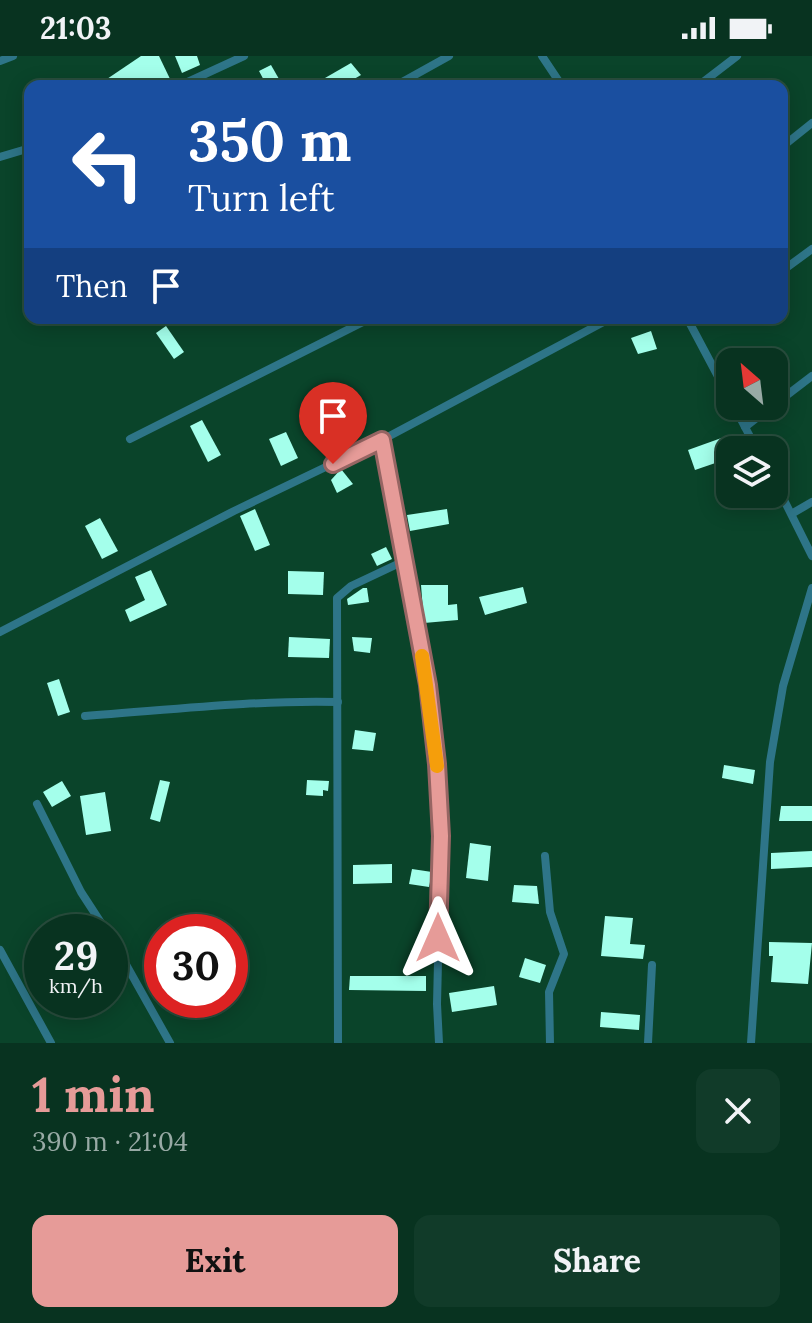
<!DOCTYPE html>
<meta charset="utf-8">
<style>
:root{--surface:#083320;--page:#113b29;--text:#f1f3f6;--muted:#98aaa5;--line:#294e3e;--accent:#e69b98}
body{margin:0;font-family:Lora,serif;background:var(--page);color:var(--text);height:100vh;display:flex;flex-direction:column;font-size:30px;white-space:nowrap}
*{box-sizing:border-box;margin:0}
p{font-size:26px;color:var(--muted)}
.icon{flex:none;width:44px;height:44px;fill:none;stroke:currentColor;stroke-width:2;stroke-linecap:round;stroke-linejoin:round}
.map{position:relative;height:987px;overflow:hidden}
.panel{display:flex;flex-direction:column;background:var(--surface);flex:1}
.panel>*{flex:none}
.hud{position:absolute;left:24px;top:24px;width:764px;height:244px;border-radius:16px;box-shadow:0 4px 20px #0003,0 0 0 2px var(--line);background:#1a4fa0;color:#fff;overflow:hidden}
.needle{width:52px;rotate:332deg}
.tools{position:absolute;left:716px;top:292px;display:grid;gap:16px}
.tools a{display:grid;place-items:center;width:72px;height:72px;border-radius:16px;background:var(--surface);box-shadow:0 4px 20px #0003,0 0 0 2px var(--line);font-size:40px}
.speed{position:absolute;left:24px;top:858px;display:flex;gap:16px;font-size:40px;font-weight:700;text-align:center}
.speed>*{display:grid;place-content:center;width:104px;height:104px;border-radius:50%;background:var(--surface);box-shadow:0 4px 20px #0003,0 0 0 2px var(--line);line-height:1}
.speed small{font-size:20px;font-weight:400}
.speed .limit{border:12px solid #d22;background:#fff;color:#111}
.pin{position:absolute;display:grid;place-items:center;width:68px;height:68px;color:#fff;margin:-82px -34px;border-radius:50% 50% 50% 0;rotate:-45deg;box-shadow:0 0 8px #0007}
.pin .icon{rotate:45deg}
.me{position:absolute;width:88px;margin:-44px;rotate:0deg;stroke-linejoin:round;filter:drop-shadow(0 0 6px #0008)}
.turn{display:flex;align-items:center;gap:28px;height:168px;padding:0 32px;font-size:36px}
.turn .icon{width:104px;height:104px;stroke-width:2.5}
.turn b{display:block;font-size:56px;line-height:68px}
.then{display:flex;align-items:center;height:76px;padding:0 32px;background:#0003;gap:16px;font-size:30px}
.round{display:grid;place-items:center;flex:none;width:84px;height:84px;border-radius:16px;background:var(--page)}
.head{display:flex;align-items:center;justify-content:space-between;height:136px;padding:0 32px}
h1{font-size:48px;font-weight:700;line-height:60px;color:var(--accent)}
.button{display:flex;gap:16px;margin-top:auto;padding:16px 32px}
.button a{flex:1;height:92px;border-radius:16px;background:var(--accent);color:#111;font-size:32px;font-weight:700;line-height:92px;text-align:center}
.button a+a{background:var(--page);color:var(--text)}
.status{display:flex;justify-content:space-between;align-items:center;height:56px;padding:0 40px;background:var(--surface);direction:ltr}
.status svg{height:22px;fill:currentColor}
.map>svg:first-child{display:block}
</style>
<div class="status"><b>21:03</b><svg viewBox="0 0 49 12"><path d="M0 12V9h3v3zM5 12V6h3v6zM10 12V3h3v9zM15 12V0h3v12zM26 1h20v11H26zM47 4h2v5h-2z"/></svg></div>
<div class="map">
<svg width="812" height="987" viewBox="0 0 812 987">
<rect width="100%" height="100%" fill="#0a442a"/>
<g fill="#a4ffeb">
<polygon points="141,0 159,0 171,25 162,30 107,30 104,25"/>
<polygon points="175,0 197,0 200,9 182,17"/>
<polygon points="351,7 361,19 342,30 329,30 325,22"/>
<polygon points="271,9 283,30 267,30 259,15"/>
<polygon points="166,270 184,296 174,303 156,277"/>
<polygon points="651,275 657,293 638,298 631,282"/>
<polygon points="202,364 221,399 208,406 190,370"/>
<polygon points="286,376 298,402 281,410 269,383"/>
<polygon points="727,380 732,394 730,402 695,414 688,394"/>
<polygon points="341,413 353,428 337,437 331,424"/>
<polygon points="255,453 270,489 255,495 240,460"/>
<polygon points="447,453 449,468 410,475 407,459"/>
<polygon points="100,462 118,495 102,503 85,470"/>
<polygon points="386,491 392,503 377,510 371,498"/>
<polygon points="151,514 167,549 130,566 125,554 145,544 135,521"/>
<polygon points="288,515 324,516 323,539 288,538"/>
<polygon points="421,529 448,529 448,549 457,548 458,564 424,567"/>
<polygon points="523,531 527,547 485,559 479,541"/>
<polygon points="363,532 367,532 369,546 348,549 347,543"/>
<polygon points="289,581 330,583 329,602 288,601"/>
<polygon points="352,581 372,582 370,597 354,595"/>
<polygon points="59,623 70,656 58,660 47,627"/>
<polygon points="355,674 376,677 373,695 352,693"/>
<polygon points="724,709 755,714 753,728 722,722"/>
<polygon points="160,724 170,726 160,766 150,763"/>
<polygon points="307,724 329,725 328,735 323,734 323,740 306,739"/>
<polygon points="62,725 71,740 52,751 43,736"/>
<polygon points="105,736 111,775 86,779 80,740"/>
<polygon points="781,750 812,750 812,765 779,765"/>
<polygon points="470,787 491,790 488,825 466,822"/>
<polygon points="812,795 812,811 771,813 771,797"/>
<polygon points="392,808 392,827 353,828 353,809"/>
<polygon points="412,813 432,816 429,831 409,828"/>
<polygon points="514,829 537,830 539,848 512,846"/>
<polygon points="605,860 633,862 630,888 645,889 643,903 601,900"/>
<polygon points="769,886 812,887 808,928 771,926 773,900 769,900"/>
<polygon points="525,902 546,909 540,927 519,921"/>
<polygon points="350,920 426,920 426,935 349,934"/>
<polygon points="494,930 497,949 452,956 449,937"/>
<polygon points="601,956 640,959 639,974 600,971"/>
</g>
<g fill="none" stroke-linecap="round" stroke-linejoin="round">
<g stroke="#2e7588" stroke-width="8">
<polyline points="542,0 562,30"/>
<polyline points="0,5 13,0"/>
<polyline points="179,30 244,0"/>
<polyline points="395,30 449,0"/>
<polyline points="698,30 737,0"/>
<polyline points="782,91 812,67"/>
<polyline points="0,101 30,92"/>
<polyline points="782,215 812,193"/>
<polyline points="687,262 730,343"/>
<polyline points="774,349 812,320"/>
<polyline points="734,350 757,394"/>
<polyline points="745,371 772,350"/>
<polyline points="130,383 371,262"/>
<polyline points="382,384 428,629 437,708 441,780 437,948 439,987"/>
<polyline points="774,424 812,500"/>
<polyline points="793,457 812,446"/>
<polyline points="0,576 234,455 382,384 611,262"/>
<path d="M85,660C169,654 254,644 338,646"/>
<polyline points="37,748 81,836 107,876"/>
<polyline points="545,800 550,856 564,898 549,936 550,987"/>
<polyline points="110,880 170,987"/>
<polyline points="0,894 51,987"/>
<polyline points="338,987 337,542 351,530 404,505"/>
<polyline points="648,987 652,909"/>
<polyline points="751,987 770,706 783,630 812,532"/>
</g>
</g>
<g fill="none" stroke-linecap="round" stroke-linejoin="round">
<g stroke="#966563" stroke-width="20">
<polyline id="route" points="333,408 382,384 428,629 437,708 441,780 438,882"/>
</g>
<use href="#route" stroke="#e69b98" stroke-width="14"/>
<polyline stroke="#f59e0b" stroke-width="14" points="422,600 437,710"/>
</g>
</svg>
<div class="tools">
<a><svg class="needle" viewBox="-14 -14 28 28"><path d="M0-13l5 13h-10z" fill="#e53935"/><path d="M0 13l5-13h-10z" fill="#98aaa5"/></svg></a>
<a><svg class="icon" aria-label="layers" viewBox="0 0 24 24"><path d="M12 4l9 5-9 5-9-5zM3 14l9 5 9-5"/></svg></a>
</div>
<div class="speed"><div>29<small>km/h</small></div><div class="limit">30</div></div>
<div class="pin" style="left:333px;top:408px;background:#d93025"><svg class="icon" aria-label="arrive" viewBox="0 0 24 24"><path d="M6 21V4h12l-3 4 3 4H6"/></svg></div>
<svg class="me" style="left:438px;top:882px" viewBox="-20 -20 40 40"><path d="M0-17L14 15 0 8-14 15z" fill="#e69b98" stroke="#fff" stroke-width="4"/></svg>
<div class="hud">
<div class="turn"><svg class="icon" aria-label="left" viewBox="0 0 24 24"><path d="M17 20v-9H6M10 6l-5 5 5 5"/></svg><div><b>350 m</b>Turn left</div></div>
<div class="then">Then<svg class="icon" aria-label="arrive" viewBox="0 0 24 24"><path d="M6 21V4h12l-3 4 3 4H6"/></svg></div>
</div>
</div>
<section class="panel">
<div class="head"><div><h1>1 min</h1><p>390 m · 21:04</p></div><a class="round"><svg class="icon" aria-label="close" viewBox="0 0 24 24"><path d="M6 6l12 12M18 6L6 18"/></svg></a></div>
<div class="button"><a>Exit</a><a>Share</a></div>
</section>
